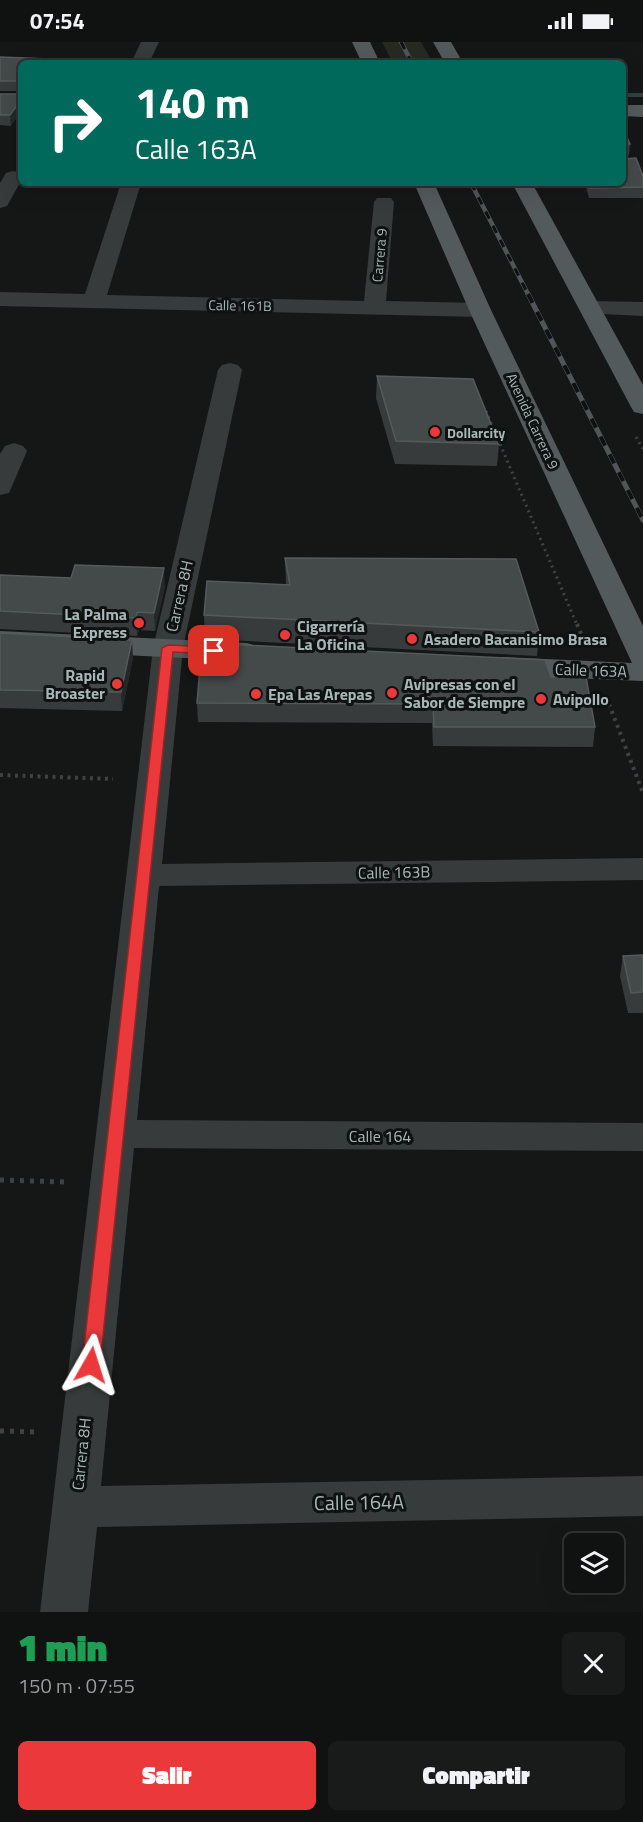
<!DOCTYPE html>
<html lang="es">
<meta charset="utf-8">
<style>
:root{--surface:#101111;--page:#191a1a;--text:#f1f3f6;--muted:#9c9d9f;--line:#303131;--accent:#eb393b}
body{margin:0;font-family:"Titillium Web",sans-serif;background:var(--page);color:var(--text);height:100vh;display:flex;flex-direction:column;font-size:22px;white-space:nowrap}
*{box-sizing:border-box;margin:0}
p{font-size:20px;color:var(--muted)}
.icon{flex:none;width:33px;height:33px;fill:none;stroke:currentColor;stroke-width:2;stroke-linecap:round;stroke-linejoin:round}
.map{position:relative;height:1570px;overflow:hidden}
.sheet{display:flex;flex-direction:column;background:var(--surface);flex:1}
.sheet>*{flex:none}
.guide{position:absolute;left:18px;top:18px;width:608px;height:126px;border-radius:9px;box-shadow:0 6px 24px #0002,0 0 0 2px var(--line);background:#00695c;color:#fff;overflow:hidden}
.tools{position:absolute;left:564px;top:1491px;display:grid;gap:12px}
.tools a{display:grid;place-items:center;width:60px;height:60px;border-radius:9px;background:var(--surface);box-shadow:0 6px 24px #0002,0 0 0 2px var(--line);font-size:30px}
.pin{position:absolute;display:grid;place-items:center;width:51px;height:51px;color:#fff;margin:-26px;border-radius:12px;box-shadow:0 3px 9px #0006}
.me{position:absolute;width:66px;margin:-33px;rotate:6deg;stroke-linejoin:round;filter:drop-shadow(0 0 4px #0008)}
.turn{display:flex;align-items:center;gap:21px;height:126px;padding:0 18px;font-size:27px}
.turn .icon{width:78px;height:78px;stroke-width:2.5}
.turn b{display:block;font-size:42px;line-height:51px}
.round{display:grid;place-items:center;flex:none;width:63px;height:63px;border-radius:9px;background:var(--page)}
.head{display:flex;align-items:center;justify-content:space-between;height:102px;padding:0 18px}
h1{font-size:36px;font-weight:800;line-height:45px;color:#1e9e55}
.button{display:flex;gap:12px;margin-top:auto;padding:12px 18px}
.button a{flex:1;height:69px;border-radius:9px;background:var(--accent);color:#fff;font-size:24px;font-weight:800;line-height:69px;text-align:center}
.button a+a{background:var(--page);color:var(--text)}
.status{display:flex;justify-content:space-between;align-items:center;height:42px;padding:0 30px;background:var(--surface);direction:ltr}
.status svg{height:16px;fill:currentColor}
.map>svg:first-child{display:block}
</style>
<div class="status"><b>07:54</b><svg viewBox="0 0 49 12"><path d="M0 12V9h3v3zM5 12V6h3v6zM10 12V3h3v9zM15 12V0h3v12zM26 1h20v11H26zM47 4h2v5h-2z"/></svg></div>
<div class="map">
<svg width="643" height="1570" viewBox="0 0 643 1570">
<rect width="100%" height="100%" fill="#151717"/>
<polygon fill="#262a22" points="382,0 421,0 433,21 393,21"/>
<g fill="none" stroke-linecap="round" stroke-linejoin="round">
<rect fill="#31423e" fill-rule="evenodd" x="622" y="51" width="21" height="4"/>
<g stroke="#3d4343" stroke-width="3" stroke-dasharray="2 4" stroke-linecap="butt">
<polyline points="486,369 577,583"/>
<polyline points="636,395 643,407"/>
</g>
<g stroke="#3d4343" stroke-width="4" stroke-dasharray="3 4.5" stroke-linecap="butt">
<polyline points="577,582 582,594"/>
<polyline points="609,662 643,751"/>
<polyline points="0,733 113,737"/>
</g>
<g stroke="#3d4343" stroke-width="5" stroke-dasharray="4 6" stroke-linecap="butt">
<polyline points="0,1138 65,1140"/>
<polyline points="0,1389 38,1390"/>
</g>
<g fill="#373b3c" fill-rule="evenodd">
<polygon points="141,0 159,0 149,21 131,21"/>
<polygon points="13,129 20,131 21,139 7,164 0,166 0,141 6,131"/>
<polygon points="121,141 141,141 107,253 364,259 374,160 377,156 391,156 394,160 386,259 480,261 488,263 491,268 488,273 480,275 0,264 0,250 85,252"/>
<polygon points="590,259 643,260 643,274 582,271 579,266 582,261"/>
<polygon points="230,321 238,323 242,328 183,606 162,822 643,816 643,838 159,844 137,1078 643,1081 643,1109 134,1106 101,1444 643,1434 643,1474 97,1485 88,1570 40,1570 153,606 218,328 222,323"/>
<polygon points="14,401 23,404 27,409 9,451 0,453 0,412 5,404"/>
</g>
<g fill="#535a5b" fill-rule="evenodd">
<polygon points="352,0 370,0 380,21 362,21"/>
<polygon points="433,0 451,0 463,21 445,21"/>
<polygon points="622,63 643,63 643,75 622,74"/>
<polygon points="414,141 434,141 491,268 643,584 643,639 502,633 491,630 487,624 491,618 502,615 632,621 469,268"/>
<polygon points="512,141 532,141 643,343 643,372 634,370 631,365"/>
<polygon points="0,589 247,601 257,604 262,610 257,616 247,619 0,607"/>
</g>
<g stroke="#505657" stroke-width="4.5">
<g id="rail-far1">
<polyline points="401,0 412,21"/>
<polyline points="471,141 529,254"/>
</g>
</g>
<g stroke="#505657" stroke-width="5">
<polyline id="rail" points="528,252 643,478"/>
</g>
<use href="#rail-far1" stroke="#101212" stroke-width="3" stroke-dasharray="8" stroke-linecap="butt"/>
<use href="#rail" stroke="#101212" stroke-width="4" stroke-dasharray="10" stroke-linecap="butt"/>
</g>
<g fill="#383b3c">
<polygon points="0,15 49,17 49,21 21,21 21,49 0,49"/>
<polygon points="0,52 21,52 11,84 0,83"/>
<polygon points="622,84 630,102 629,113 622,112"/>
<polygon points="643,134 643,156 589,156 585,141 622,141"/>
<polygon points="377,334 499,402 497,424 395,422 376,356"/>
<polygon points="285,516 539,590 537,614 205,597 204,573 286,543"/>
<polygon points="0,533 165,544 155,589 139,588 137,594 0,587"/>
<polygon points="0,591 133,616 122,669 0,666"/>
<polygon points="551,635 595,685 593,705 433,704 432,681 198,680 197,661"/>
<polygon points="643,913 643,971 628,971 620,934 623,914"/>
</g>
<g fill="#252728">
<polygon points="21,58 21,70 11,84 10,73"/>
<polygon points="164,526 165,544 155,589 154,571"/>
<polygon points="137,570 139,588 137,594 136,576"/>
<polygon points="132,598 133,616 122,669 121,650"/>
</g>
<g fill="#444949" stroke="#545a5b" stroke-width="1.5">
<polygon points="0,15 49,17 46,21 21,21 21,39 0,39"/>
<polygon points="213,20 242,21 212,21"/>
<polygon points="0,52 21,52 21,58 10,73 0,73"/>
<polygon points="622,84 630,102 622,102"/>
<polygon points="636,116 643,134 643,145 590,146 588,141 622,141 622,117"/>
<polygon points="377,334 473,337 499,402 396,399"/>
<polygon points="285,516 516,517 539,590 204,573 207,539 290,543"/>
<polygon points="75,523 164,526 154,571 137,570 136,576 0,569 0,533 71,536"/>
<polygon points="0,591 132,598 121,650 0,648"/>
<polygon points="202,601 545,618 551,635 586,635 595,685 434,685 433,662 197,661"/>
<polygon points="643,913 643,950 631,951 623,914"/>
</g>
<polygon fill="#eb393b" stroke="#992526" stroke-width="1.5" points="168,603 214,605 220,609 214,612 173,610 100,1323 97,1329 91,1331 85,1329 82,1323 162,606"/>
<g fill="#eb393b" stroke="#101212" stroke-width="2">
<circle cx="435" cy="390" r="6"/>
<circle cx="139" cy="581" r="6"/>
<circle cx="285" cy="593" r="6"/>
<circle cx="412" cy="597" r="6"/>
<circle cx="117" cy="642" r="6"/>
<circle cx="392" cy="651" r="6"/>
<circle cx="256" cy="652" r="6"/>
<circle cx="541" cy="657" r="6"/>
</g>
<g text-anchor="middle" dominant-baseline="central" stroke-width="6" stroke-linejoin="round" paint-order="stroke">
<g font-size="14" fill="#a8b7b7" stroke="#101212">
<text transform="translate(379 213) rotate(-85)">Carrera 9</text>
<text transform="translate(240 263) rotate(1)">Calle 161B</text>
<text transform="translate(533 379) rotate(65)">Avenida Carrera 9</text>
</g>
<g font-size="14" font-weight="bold" fill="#a8b7b7" stroke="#101212" text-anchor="start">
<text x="447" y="390">Dollarcity</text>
</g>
<g font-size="16" fill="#a8b7b7" stroke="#101212">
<text transform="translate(179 554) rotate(-77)">Carrera 8H</text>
<text transform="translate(591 628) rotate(2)">Calle 163A</text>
<text transform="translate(394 830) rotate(-1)">Calle 163B</text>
<text x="380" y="1094">Calle 164</text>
<text transform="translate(81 1412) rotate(-84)">Carrera 8H</text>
</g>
<g font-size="16" font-weight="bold" fill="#a8b7b7" stroke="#101212" text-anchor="start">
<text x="127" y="572" text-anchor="end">La Palma<tspan x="127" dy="18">Express</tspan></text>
<text x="297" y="584">Cigarrería<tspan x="297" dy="18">La Oficina</tspan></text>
<text x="424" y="597">Asadero Bacanisimo Brasa</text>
<text x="105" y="633" text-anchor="end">Rapid<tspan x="105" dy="18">Broaster</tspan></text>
<text x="404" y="642">Avipresas con el<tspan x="404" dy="18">Sabor de Siempre</tspan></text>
<text x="268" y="652">Epa Las Arepas</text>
<text x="553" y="657">Avipollo</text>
</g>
<g font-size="20" fill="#a8b7b7" stroke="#101212">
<text transform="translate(359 1460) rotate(-1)">Calle 164A</text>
</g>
</g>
</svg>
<div class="tools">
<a><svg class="icon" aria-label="layers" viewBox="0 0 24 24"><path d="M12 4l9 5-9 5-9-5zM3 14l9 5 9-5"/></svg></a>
</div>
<div class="pin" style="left:214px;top:609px;background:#d93025"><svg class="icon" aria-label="arrive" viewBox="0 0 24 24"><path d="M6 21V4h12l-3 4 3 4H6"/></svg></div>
<svg class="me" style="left:91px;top:1323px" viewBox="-20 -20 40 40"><path d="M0-17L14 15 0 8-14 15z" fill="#eb393b" stroke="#fff" stroke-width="4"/></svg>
<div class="guide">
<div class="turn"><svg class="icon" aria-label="right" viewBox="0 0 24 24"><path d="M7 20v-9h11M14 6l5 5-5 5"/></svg><div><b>140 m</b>Calle 163A</div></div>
</div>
</div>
<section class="sheet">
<div class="head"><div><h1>1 min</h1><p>150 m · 07:55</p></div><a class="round"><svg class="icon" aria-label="close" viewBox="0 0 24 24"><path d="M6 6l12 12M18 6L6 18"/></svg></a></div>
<div class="button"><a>Salir</a><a>Compartir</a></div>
</section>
